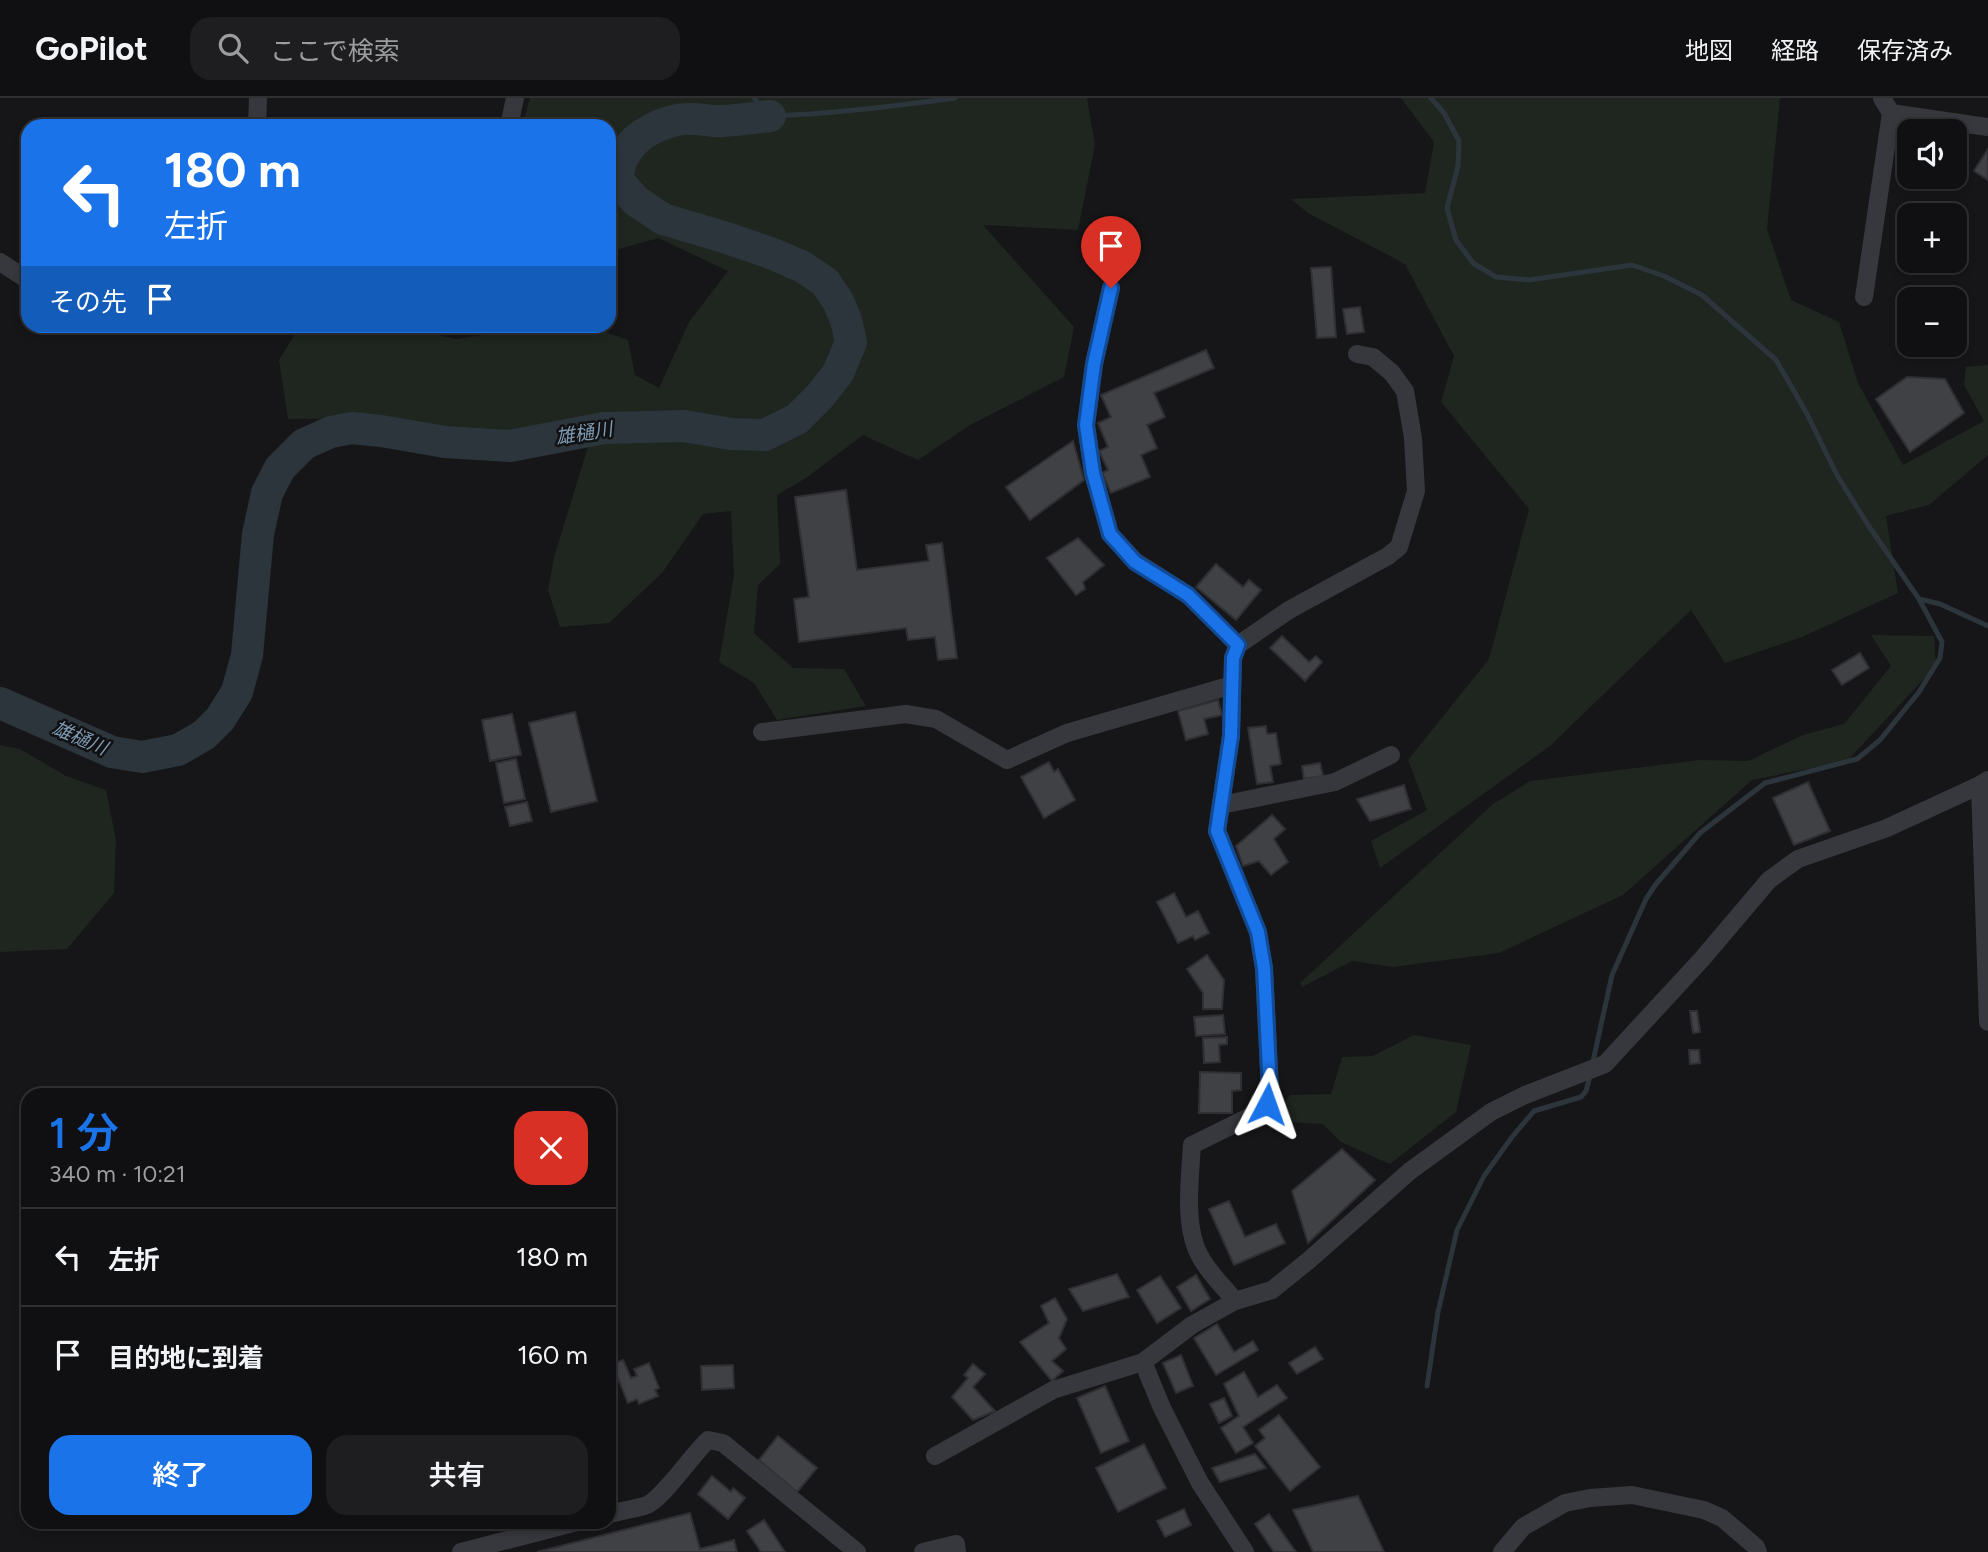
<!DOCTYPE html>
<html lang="ja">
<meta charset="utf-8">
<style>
:root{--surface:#101012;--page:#1e1e20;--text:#f1f3f6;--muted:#9c9d9f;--line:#303032;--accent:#1a73e8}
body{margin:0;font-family:Figtree,"Noto Sans JP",sans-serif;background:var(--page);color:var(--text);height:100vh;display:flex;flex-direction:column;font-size:26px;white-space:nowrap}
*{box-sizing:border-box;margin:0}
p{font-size:23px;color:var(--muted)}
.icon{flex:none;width:38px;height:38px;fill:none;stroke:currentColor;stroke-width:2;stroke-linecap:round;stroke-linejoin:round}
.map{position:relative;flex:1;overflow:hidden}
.drawer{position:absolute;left:21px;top:990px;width:595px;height:441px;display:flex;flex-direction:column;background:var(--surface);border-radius:21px;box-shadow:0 4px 10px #0003,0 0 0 2px var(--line)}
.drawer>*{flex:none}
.guide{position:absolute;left:21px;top:21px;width:595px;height:214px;border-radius:21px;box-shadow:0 4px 10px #0003,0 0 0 2px var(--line);background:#1a73e8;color:#fff;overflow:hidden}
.controls{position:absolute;left:1897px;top:21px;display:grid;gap:14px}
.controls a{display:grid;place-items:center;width:70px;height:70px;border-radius:14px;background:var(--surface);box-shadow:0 4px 10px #0003,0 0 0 2px var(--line);font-size:35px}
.pin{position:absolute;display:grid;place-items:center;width:60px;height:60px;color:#fff;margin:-72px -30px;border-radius:50% 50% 50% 0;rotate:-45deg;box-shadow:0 0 7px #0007}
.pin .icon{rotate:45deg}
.me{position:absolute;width:77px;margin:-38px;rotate:4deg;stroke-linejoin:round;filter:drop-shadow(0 0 5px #0008)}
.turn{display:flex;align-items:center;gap:24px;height:147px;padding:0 28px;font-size:32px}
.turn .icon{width:91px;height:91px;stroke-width:2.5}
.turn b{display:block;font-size:49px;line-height:60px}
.then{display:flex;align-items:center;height:66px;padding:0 28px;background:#0003;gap:14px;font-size:26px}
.round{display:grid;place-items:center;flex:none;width:74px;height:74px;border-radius:21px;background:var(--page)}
.headline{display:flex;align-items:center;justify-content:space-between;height:119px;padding:0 28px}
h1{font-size:42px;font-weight:600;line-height:52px;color:var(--accent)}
.button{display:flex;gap:14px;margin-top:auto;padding:14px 28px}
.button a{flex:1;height:80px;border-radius:21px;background:var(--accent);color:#fff;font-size:28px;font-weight:600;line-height:80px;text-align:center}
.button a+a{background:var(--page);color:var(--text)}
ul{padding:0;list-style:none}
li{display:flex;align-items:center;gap:21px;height:98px;padding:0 28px;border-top:2px solid var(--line)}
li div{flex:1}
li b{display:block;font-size:26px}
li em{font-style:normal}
header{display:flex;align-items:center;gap:42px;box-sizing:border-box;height:98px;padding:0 35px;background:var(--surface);border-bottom:2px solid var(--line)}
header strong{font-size:33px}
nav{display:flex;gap:38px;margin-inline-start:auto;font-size:24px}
.search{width:490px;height:63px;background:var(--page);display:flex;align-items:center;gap:18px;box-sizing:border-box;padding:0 24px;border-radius:21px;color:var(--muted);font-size:26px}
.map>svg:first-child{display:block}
</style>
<header>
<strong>GoPilot</strong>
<div class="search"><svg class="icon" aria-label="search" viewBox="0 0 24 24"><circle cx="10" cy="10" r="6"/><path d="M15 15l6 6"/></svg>ここで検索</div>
<nav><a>地図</a><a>経路</a><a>保存済み</a></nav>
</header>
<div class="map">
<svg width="1988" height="1454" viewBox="0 0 1988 1454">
<rect width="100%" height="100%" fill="#161618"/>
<g fill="#1e261f">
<polygon points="530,0 1087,0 1095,47 1078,132 983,127 1074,229 1064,279 970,327 918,362 863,337 806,380 777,397 780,466 758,487 754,535 793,570 844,571 866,608 777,622 754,585 719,564 734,477 731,413 703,416 662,475 609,525 560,529 548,492 554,459 588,349 388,320 288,321 279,262 300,228 399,228 456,241 544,228 588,228 628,242 635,277 659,290 689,224 728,173 658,140 609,154 609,28 522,28"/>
<polygon points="1401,0 1780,0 1767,131 1791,202 1839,224 1858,285 1903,367 1984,323 1964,287 1966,269 1988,267 1988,357 1929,407 1886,418 1898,495 1802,539 1725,565 1691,512 1550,648 1380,770 1371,743 1427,712 1408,662 1489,561 1529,411 1441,304 1454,258 1405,166 1308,115 1291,101 1425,95 1434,44"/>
<polygon points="1871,537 1934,538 1936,568 1847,663 1752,682 1623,797 1499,855 1393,869 1352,863 1302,889 1300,885 1493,706 1530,683 1700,662 1748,663 1803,637 1844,626 1891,568"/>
<polygon points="0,647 20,651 66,678 106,692 116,742 114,795 67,851 0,854"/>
<polygon points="1414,937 1471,947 1456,1014 1390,1066 1341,1044 1323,1026 1290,1024 1278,1015 1290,997 1331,996 1342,959 1373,958"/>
</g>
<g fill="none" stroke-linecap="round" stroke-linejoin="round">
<g stroke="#2c353c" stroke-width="5">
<path d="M754,0L770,18C832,16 894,8 955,0"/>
<polyline points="1431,0 1444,15 1459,43 1458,68 1447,110 1456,142 1473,165 1496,179 1529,182 1632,167 1664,178 1702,197 1776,262 1806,314 1837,377 1868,427 1919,501 1942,544 1940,560 1919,594 1880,642 1857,661 1765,685 1700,735 1656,786 1646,801 1612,877 1592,968"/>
<polyline points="1919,501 1940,506 1988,528"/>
<polyline points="1427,1288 1438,1214 1457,1132 1484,1078 1512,1039 1534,1013 1581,999 1586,993 1590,978"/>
</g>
<path stroke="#2c353c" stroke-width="32" d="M0,605L112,654L142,659L178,652L204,637L220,621L237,594L247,557L258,436L267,395L280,370L304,346L331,334L352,330L381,333L445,344L510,348L604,330L684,328L731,336L765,337L797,321L820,298L838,275L851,244L846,222L838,203L825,184L803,169L773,156L727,140L663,121L636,103L618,83C617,49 646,29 677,22C688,19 703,22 715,23C733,23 752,20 770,18"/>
</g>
<g fill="#404145" stroke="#303034" stroke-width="2">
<polygon points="1988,51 1988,82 1974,73"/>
<polygon points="1331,169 1336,239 1317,240 1311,170"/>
<polygon points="1360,209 1364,234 1347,236 1343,211"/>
<polygon points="1206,252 1214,270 1154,295 1165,319 1147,327 1157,350 1141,357 1150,379 1111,395 1102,375 1108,372 1099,353 1108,349 1098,325 1111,319 1101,297"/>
<polygon points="1907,279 1945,281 1964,315 1910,354 1876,301"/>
<polygon points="1073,343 1084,382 1030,422 1006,389"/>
<polygon points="846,392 857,472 929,463 926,447 942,445 957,560 938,562 935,539 908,542 906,530 799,544 794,501 809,499 795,399"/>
<polygon points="1078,440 1104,467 1083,484 1085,491 1076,497 1047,460"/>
<polygon points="1216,466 1243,489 1249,482 1261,492 1236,522 1196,489"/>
<polygon points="1282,538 1309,564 1316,558 1322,564 1305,583 1270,550"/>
<polygon points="1860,555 1869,570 1842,587 1832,572"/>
<polygon points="1218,602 1222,617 1204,621 1208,636 1186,642 1178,613"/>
<polygon points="575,614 597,703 551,714 529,625"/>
<polygon points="512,616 521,657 490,663 482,622"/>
<polygon points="1266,628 1267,636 1276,635 1281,666 1270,668 1273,684 1257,686 1248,630"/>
<polygon points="516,661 525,701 504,705 496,665"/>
<polygon points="1049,664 1054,674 1058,671 1075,702 1044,720 1021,679"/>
<polygon points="1320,665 1323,678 1304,681 1302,668"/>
<polygon points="1808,684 1830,733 1794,747 1773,700"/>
<polygon points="1404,687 1411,711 1370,723 1357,701"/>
<polygon points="527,704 532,723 510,728 505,709"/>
<polygon points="1272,717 1285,731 1274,741 1288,764 1271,777 1259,763 1243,768 1236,748"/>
<polygon points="1174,795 1186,819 1198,813 1209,835 1195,842 1193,838 1178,845 1157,804"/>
<polygon points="1207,857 1224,882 1222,911 1203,911 1203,895 1187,871"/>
<polygon points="1690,913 1697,913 1700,934 1693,935"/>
<polygon points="1223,917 1225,936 1196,938 1194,919"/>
<polygon points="1227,939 1227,946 1219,947 1220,964 1204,965 1203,940"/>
<polygon points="1689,952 1699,952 1700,965 1690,966"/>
<polygon points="1200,974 1241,975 1241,992 1232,993 1232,1015 1199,1015"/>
<polygon points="1342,1051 1375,1082 1308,1145 1292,1093"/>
<polygon points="1229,1103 1245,1139 1276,1126 1285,1145 1234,1167 1209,1111"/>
<polygon points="1117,1176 1129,1199 1083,1213 1069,1191"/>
<polygon points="1196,1177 1210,1201 1191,1213 1177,1189"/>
<polygon points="1160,1178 1181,1210 1157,1225 1137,1192"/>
<polygon points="1055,1200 1067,1221 1059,1240 1066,1251 1052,1263 1063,1273 1052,1283 1020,1244 1049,1225 1041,1208"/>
<polygon points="1217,1226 1234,1254 1253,1243 1258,1252 1216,1277 1194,1240"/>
<polygon points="1315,1249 1323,1261 1297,1276 1289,1265"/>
<polygon points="1181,1257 1193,1288 1176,1295 1163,1265"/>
<polygon points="623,1262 631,1280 637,1278 634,1271 649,1265 659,1290 655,1292 658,1298 639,1306 637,1301 628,1305 612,1266"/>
<polygon points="973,1266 985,1276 973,1289 995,1313 973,1322 952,1299 968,1280 964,1277"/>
<polygon points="733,1267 734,1290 702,1292 701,1268"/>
<polygon points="1244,1274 1258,1299 1277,1287 1287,1300 1243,1329 1253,1345 1236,1355 1221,1330 1239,1318 1224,1286"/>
<polygon points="1105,1288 1129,1343 1101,1355 1077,1300"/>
<polygon points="1224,1300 1232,1318 1219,1325 1210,1306"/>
<polygon points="1279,1317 1320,1369 1290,1393 1255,1348 1265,1340 1259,1332"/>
<polygon points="778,1338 817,1370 797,1394 759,1362"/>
<polygon points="1144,1346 1166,1390 1118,1414 1096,1370"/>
<polygon points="1255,1356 1266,1370 1220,1384 1212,1370"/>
<polygon points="712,1378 731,1394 733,1390 745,1400 728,1421 698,1396"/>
<polygon points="1358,1398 1384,1454 1313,1454 1293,1412"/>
<polygon points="1184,1411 1191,1427 1165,1439 1157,1423"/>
<polygon points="690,1415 700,1451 734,1442 737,1454 537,1454"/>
<polygon points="1269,1416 1296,1454 1274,1454 1255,1426"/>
<polygon points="764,1422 785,1454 761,1454 747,1433"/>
</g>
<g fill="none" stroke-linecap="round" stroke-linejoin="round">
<g stroke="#37383d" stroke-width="18">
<polyline points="1882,0 1891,15 1988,29"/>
<polyline points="257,28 258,0"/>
<polyline points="509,28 515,0"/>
<polyline points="0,164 28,182"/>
<polyline points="1111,190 1094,266 1086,327 1093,375 1110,436 1135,463 1188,497 1238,547"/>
<polyline points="1864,199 1891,15"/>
<polyline points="762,634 906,616 936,621 1007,662 1067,635 1232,587"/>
<polyline points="1980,687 1988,924"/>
<polyline points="1221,707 1335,684 1391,657"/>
<path d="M1235,1203C1224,1189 1209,1175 1201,1160C1183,1130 1190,1081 1192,1047L1255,1016L1267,1006L1270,993L1264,870L1258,834L1217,733L1231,638L1233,560L1238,547L1289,512L1388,458L1399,449L1416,393L1413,340L1405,293L1392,275L1373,259L1357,256"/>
<polyline points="1143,1264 1162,1310 1200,1385 1245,1454"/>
<polyline points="935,1358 1053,1292 1143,1264 1192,1227 1235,1203 1272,1192 1308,1163 1410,1073 1491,1014 1525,997 1605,966 1702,861 1769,782 1798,761 1887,730 1980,687 1988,682"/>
<path d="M609,1416C621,1413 635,1411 647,1407C663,1400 692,1357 708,1342L723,1345L857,1454"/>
<polyline points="461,1454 577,1424"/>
<polyline points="923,1454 956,1446 957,1454"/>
<polyline points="1502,1454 1523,1429 1565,1405 1590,1400 1632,1397 1704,1412 1722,1420 1756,1449 1758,1454"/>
</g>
</g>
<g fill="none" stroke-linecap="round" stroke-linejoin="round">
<g stroke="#114b97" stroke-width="18">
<polyline id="route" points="1111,190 1094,266 1086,327 1093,375 1110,436 1135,464 1188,497 1238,547 1233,560 1231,638 1217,733 1258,834 1264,870 1270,993 1267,1006"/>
</g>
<use href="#route" stroke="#1a73e8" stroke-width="12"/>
</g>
<g text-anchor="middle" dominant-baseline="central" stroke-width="5" stroke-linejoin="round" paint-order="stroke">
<g font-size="19" font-style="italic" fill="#7f9bb3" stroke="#111113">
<text transform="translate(584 335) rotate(-9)">雄樋川</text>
<text transform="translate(80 640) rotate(23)">雄樋川</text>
</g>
</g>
</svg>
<div class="controls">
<a><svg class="icon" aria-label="sound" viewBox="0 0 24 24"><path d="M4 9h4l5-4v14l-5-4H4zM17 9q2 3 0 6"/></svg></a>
<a>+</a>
<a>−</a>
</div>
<div class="pin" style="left:1111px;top:190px;background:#d93025"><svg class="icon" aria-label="arrive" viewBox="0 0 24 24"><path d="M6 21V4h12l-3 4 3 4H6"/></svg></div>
<svg class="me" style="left:1267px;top:1006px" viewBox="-20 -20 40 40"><path d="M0-17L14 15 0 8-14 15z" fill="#1a73e8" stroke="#fff" stroke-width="4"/></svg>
<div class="guide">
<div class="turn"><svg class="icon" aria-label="left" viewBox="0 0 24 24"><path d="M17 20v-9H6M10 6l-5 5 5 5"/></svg><div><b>180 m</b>左折</div></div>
<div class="then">その先<svg class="icon" aria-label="arrive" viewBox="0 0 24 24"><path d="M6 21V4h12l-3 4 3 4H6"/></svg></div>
</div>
<section class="drawer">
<div class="headline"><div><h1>1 分</h1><p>340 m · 10:21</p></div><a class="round" style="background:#d93025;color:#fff"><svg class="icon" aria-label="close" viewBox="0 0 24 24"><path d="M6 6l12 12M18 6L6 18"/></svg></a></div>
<ul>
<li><svg class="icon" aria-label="left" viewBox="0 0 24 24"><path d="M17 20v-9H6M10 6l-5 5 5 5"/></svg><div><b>左折</b></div><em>180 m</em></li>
<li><svg class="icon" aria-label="arrive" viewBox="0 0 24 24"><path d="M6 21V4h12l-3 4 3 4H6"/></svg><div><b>目的地に到着</b></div><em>160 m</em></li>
</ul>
<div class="button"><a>終了</a><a>共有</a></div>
</section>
</div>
